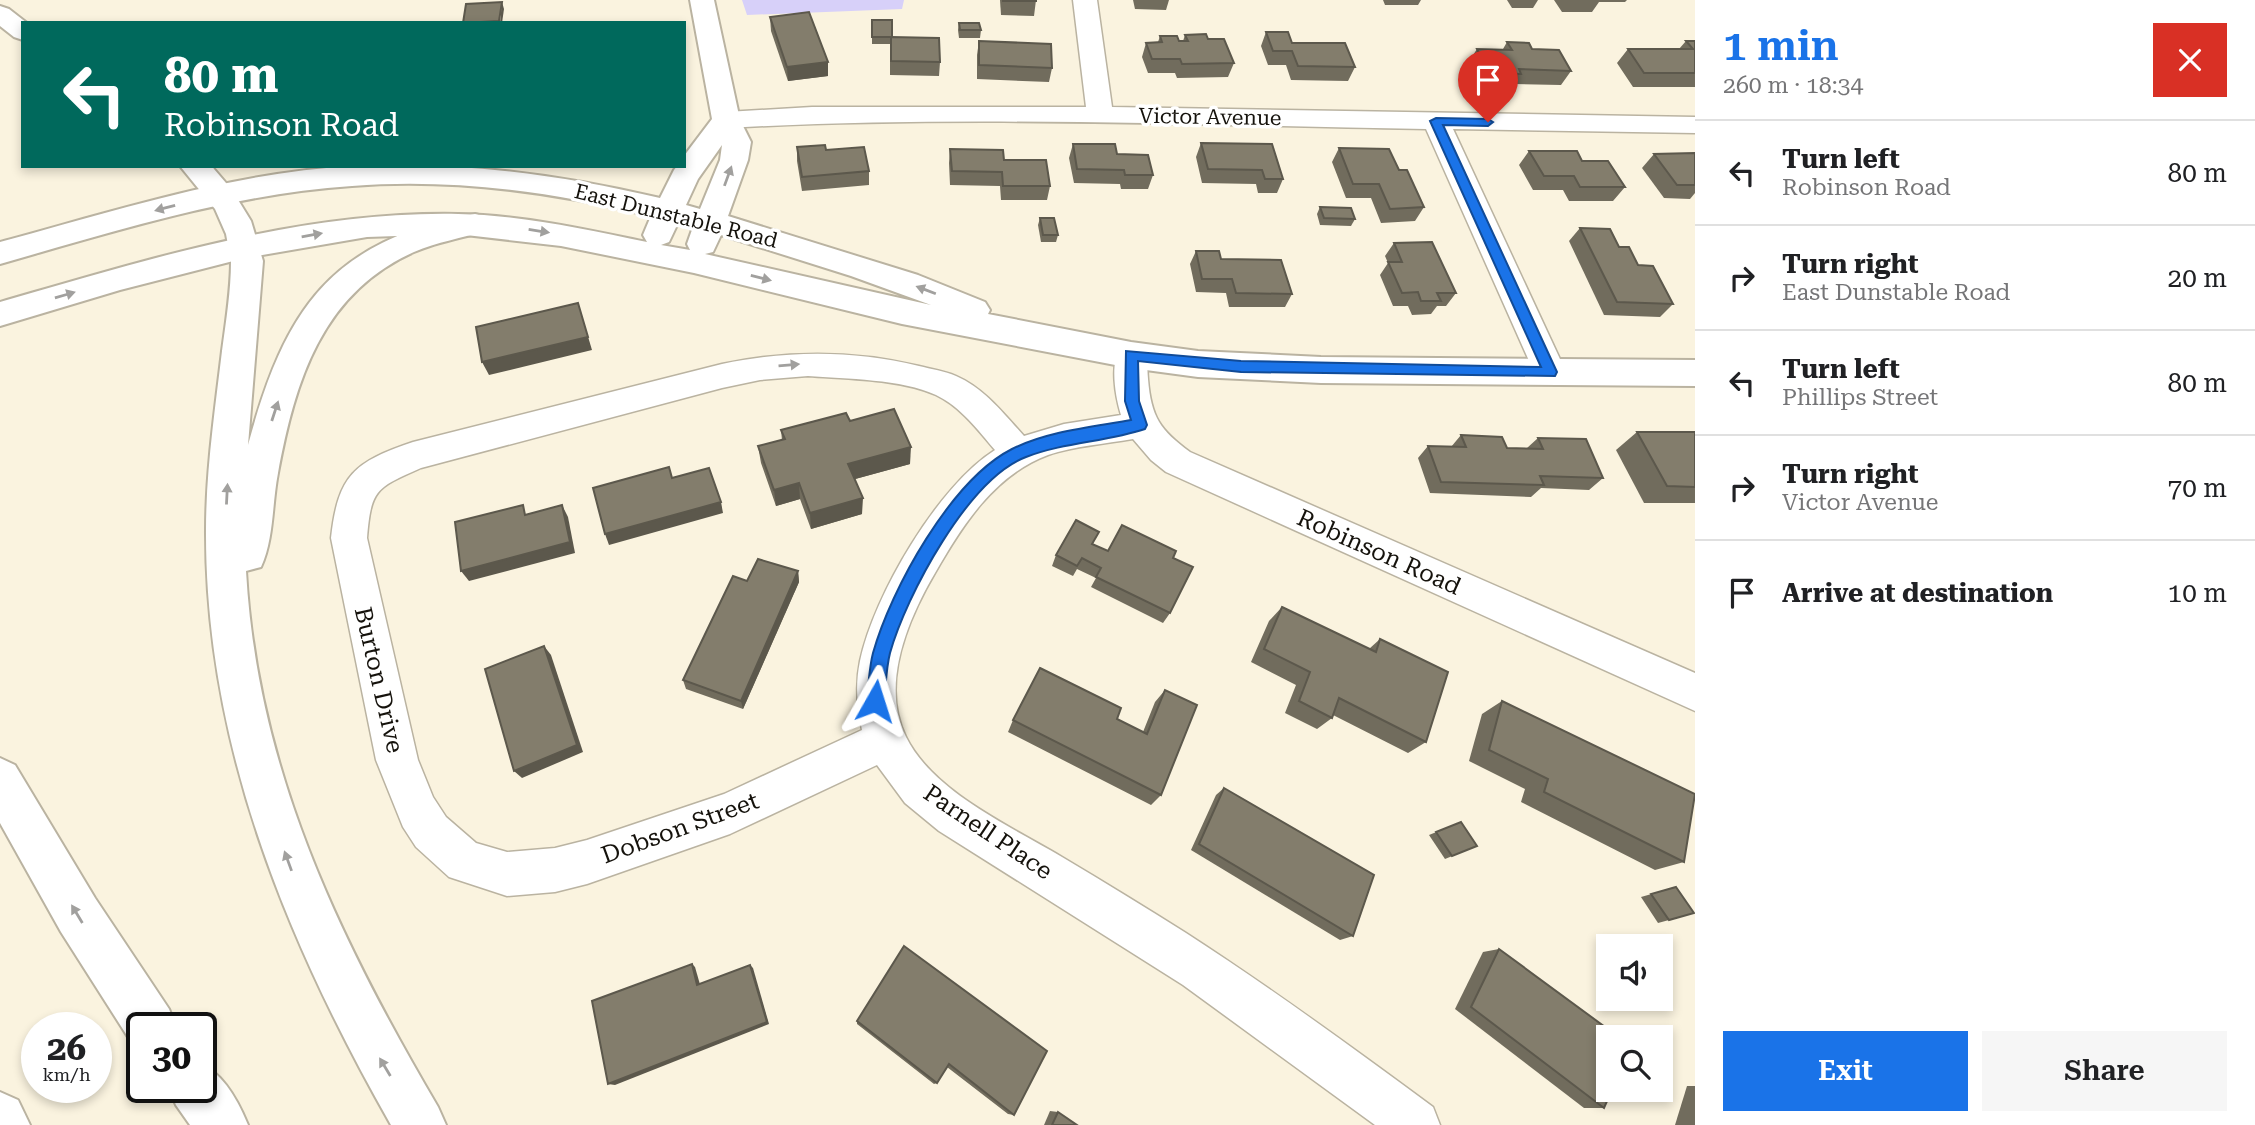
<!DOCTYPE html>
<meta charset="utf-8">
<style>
:root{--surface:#fff;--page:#f6f6f6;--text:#202124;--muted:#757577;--line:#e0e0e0;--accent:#1a73e8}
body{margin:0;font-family:"Roboto Serif",serif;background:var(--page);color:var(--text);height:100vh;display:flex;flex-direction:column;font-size:26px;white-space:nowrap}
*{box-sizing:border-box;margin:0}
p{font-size:23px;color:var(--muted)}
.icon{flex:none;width:38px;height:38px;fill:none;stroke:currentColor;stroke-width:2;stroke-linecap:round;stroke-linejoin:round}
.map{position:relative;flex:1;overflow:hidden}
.drawer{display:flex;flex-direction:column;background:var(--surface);width:560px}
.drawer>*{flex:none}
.guide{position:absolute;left:21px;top:21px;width:665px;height:147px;border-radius:0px;box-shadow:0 4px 10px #0003;background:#00695c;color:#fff;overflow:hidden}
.fabs{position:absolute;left:1596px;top:934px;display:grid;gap:14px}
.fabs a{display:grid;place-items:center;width:77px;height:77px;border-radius:0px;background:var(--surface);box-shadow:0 4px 10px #0003;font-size:35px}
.speed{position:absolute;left:21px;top:1012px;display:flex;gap:14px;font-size:35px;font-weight:700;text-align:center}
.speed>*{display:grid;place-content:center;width:91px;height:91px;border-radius:50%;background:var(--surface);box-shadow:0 4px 10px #0003;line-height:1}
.speed small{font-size:18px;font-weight:400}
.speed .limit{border:4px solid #111;border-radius:10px;background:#fff;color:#111}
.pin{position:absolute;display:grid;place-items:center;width:60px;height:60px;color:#fff;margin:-72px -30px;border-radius:50% 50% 50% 0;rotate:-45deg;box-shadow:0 0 7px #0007}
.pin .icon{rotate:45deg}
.me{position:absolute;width:77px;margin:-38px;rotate:6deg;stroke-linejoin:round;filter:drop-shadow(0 0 5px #0008)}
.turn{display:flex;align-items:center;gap:24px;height:147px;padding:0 28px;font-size:32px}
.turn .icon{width:91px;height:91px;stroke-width:2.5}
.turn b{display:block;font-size:49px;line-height:60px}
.round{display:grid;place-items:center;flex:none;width:74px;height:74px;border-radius:0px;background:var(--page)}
.headline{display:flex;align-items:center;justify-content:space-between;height:119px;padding:0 28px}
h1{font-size:42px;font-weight:600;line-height:52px;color:var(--accent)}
.action{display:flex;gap:14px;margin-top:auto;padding:14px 28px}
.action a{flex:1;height:80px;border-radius:0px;background:var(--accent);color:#fff;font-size:28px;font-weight:600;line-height:80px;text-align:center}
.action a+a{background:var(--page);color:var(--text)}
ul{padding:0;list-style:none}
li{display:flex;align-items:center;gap:21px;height:105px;padding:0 28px;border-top:2px solid var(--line)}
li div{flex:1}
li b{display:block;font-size:26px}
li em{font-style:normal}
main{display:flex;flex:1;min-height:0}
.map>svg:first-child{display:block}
</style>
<main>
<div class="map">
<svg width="1695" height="1125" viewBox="0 0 1695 1125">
<rect width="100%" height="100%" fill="#faf3df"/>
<polygon fill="#d7d0f9" points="742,0 904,0 902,9 747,15"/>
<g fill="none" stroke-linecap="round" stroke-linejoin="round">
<g stroke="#bab3a1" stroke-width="3">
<g id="street">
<path d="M1073,0H1097L1112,107L1695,117V133L1453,129L1566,372L1561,381L1550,384L1539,381L1534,372L1426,129C1193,125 959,115 726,128L717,126L713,120L717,114L726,112L812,107H1086Z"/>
<path d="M1131,343L1142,346C1148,357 1147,367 1148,379C1151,417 1160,430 1190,452L1695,673V711L1166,472L1151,460L1133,439C1105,444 1074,446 1048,455C994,475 962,526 935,573C908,619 880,685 906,737C933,792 1012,827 1062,857C1104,882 1145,907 1186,933C1271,988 1352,1047 1433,1107L1440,1125H1375L1183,985L939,831L905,803L877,765L730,834L587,884L555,892L507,896L449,877L416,847L403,827L376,760L331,538C338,475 354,462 413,442L722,364C789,350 853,350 919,366C931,369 945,371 956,376C984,388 1004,414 1024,436L1064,424L1121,415C1115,395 1110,365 1120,346ZM808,376C846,379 902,379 936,395C961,407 978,430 995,450C938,486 874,595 860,661C855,685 857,707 862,730L724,794L587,840L555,848L507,852L476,843L446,817L433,797L418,760L367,538C371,489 376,488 421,468L722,388L760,380Z"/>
</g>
</g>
<g stroke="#bab3a1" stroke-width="4">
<path id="secondary" d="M690,0H714L740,120L751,142L748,160L728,216L918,275L985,302L990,310L988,314L1131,342L1198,351L1321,357L1695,360V386L1321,383L1198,377L1131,368L902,324L694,273L561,246L457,234L367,237L245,258L120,290L0,326V302C149,259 301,211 458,214C521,215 584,229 647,242L643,235L651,216C553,192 453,178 352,186C232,194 115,231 0,264V242C115,211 234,172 354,166C457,161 559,174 660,198L674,170L677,166H684V156L712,119ZM722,145L720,160L700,209L686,205L698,179ZM678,223L693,227L687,244L690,250L661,245L669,242ZM721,235L851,276L931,305L705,254L713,252Z"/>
</g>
<g stroke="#bab3a1" stroke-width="4">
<g id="highway">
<polygon points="0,6 9,9 27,23 23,23 23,40 14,37 0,26"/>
<path d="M180,166H212L214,169L232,190L251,221L263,261L248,445C285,309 330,241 475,214L486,217L490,224L486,231C462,238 437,242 414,252C322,293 295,381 278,473C272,503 274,539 261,567L246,571C257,769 339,939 438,1107L446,1125H391C287,942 205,744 206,530C206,470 215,410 222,351C226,321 231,291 231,261L226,234L215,209Z"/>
<polygon points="0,758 15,765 95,898 169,1009 176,1027 142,1027 142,1048 133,1045 61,932 0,823"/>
<path d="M201,1064C224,1074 239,1103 248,1125H190L176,1105L168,1087H201Z"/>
<polygon points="0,1092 18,1100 30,1125 0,1125"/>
</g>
</g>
<use href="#street" fill="#fff" fill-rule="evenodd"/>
<use href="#secondary" fill="#fff" fill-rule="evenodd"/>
<use href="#highway" fill="#fff" fill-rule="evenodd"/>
</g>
<g fill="#716c5d">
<polygon points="1000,0 1036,0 1034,16 1001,15"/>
<polygon points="1133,0 1169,0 1166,10 1135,9"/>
<polygon points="1383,0 1421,0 1418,5 1385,5"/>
<polygon points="1507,0 1538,0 1533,8 1512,8"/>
<polygon points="1554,0 1627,0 1625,2 1599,2 1592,12 1562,12"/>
<polygon points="770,17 828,76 788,81 771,31"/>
<polygon points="872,20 892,37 940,62 939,76 890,75 890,44 872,44"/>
<polygon points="959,23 981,30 980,38 959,38 958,30"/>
<polygon points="1266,32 1292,43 1355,67 1348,81 1291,80 1286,65 1268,65 1261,46"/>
<polygon points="1185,35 1208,39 1234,63 1228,77 1177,78 1175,73 1148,73 1142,57 1146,43 1158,42 1160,36 1179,41 1183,41"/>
<polygon points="979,41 1052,68 1049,82 977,79 977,55"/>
<polygon points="1686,41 1695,41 1695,87 1633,87 1617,63 1628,49 1679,49"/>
<polygon points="1507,42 1532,49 1571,71 1561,85 1514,84 1512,88 1480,87 1468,63 1477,49 1503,49"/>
<polygon points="1201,143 1283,179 1277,193 1258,193 1256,184 1202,183 1196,157"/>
<polygon points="1073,144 1117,154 1153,175 1148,189 1121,189 1120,184 1074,183 1069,158"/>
<polygon points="797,147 826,150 869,171 869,185 802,191 797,161"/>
<polygon points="1339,148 1399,170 1424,207 1415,221 1381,223 1371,198 1346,198 1332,162"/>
<polygon points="950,149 1004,160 1050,186 1047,200 1001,200 1000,186 950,185 949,163"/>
<polygon points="1529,151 1582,161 1625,187 1613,201 1569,201 1563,190 1533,190 1519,165"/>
<polygon points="1695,153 1695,193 1690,199 1664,198 1642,168 1654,154"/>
<polygon points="1320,207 1355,219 1351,226 1320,225 1317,214"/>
<polygon points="1040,218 1058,235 1056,242 1041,242 1038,225"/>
<polygon points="1580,228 1619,247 1638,265 1673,304 1660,317 1604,315 1569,241"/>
<polygon points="1394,243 1456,293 1446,306 1437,306 1431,314 1412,315 1408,306 1393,306 1380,275 1388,263 1385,256"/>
<polygon points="1196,251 1221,259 1292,294 1285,307 1229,307 1226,293 1196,292 1190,264"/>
<polygon points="850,421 910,464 855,479 862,514 811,529 800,499 776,506 761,463 758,446 782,440 781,430"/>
<polygon points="1637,432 1695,432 1695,503 1644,503 1616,450"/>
<polygon points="1461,435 1507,448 1527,448 1538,438 1603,478 1589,490 1541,488 1531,497 1430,493 1418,458 1428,446 1451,447"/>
<polygon points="1093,544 1108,551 1173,558 1170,613 1163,623 1091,587 1096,578 1077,569 1073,576 1052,566 1056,555"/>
<polygon points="798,571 799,582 743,709 686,689 683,680 747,581"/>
<polygon points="1282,607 1369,649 1380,639 1426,742 1408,753 1333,715 1332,718 1317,729 1285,713 1296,685 1251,662 1269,621"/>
<polygon points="1165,690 1161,795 1151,805 1008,732 1013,720 1117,719 1143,732 1155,702"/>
<polygon points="1502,701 1684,862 1655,870 1521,802 1525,789 1469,761 1482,714"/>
<polygon points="1224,788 1353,936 1340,940 1191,850 1216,795"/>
<polygon points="1461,822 1477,846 1445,859 1429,835"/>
<polygon points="1676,887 1669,920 1658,923 1641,897"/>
<polygon points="904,946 1014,1115 1008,1114 947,1067 937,1083 934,1084 857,1024 857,1021"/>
<polygon points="1499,949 1604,1108 1584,1108 1455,1009 1483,952"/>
<polygon points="1687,1086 1695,1086 1695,1125 1675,1125"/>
<polygon points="1050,1111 1058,1112 1077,1125 1044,1125"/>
</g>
<g fill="#5c584c">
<polygon points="502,2 504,9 502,23 500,23"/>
<polygon points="828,62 828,76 788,81 787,67"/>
<polygon points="578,303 592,350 489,375 482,362"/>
<polygon points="911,447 910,464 848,481 848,464"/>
<polygon points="799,483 800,499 776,506 774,490"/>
<polygon points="863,498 862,514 811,529 810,513"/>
<polygon points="721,502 723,513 609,545 605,534"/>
<polygon points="562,505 568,517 575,553 469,581 461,571"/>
<polygon points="798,571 799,582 743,709 741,701"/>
<polygon points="544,646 551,655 583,752 522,778 514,771"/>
<polygon points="692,964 695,967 701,988 697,985"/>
<polygon points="750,965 753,968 769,1024 615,1085 608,1084"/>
</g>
<g fill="#837d6c" stroke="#5c584c" stroke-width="2">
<rect x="1003" y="0" width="33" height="1"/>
<polygon points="502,2 499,21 463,23 466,4"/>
<polygon points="809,12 828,62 787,67 770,17"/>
<rect x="872" y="20" width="20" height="17"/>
<polygon points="959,23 979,23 981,30 960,30"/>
<polygon points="1266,32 1288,32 1292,43 1345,43 1355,67 1298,66 1292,51 1273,51"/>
<polygon points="1206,34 1208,39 1224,39 1234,63 1182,64 1180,59 1152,59 1146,43 1162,42 1160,36 1177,36 1179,41 1188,41 1185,35"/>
<polygon points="891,37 939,38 940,62 891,61"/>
<polygon points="979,41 1051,44 1052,68 979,65"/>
<polygon points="1686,41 1695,41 1695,73 1644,73 1628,49 1693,49"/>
<polygon points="1507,42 1529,43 1532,49 1559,50 1571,71 1519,69 1521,74 1489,73 1477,49 1512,50"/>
<polygon points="1201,143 1272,144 1283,179 1265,179 1262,170 1208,169"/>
<polygon points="1073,144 1115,144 1117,154 1148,155 1153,175 1125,175 1124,170 1077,169"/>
<polygon points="825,145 826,150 864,147 869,171 802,177 797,147"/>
<polygon points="1339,148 1389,149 1399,170 1407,170 1424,207 1390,209 1379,184 1353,184"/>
<polygon points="950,149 1003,150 1004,160 1046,160 1050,186 1003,186 1002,172 952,171"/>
<polygon points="1529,151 1577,151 1582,161 1608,161 1625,187 1580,187 1574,176 1544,176"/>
<polygon points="1695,153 1695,185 1677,185 1654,154"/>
<polygon points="1320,207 1351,208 1355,219 1324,218"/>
<polygon points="1040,218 1054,218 1058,235 1043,235"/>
<polygon points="1580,228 1610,229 1619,247 1629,247 1638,265 1653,266 1673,304 1617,302"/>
<polygon points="1432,242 1456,293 1437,293 1441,301 1421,301 1418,292 1402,293 1388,262 1402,262 1394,243"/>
<polygon points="1196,251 1219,251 1221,259 1281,260 1292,294 1236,293 1232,279 1202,279"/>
<polygon points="578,303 588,337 482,362 476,327"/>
<polygon points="894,409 911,447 848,464 863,498 810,513 799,483 774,490 758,446 785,439 781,430 846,413 850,421"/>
<polygon points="1637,432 1695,432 1695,487 1667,486"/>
<polygon points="1461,435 1502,437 1507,448 1543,449 1538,438 1586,439 1603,478 1540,476 1544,485 1441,482 1428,446 1466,447"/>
<polygon points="669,467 672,478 709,468 721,502 605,534 593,488"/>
<polygon points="523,505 525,515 562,505 570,542 461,571 455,522"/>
<polygon points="1076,520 1099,532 1092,544 1108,551 1122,525 1176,551 1173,558 1193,567 1170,613 1096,577 1101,568 1082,558 1077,566 1056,555"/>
<polygon points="758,559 798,571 741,701 683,680 733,576 747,581"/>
<polygon points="1282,607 1376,652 1380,639 1448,672 1426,742 1339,698 1332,718 1299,701 1310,672 1264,649"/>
<polygon points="544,646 577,745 514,771 485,669"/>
<polygon points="1040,668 1121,708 1117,719 1147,734 1165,690 1197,705 1161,795 1013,720"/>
<polygon points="1502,701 1695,794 1684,862 1544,792 1548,779 1489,750"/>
<polygon points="1224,788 1374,875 1353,936 1199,844"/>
<polygon points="1461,822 1477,846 1452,856 1436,832"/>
<polygon points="1676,887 1694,913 1669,920 1651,894"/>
<polygon points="904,946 1047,1051 1014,1115 949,1064 937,1083 857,1021"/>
<polygon points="1499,949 1620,1038 1608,1038 1608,1090 1612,1090 1604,1108 1471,1007"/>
<polygon points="692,964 697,985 750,965 767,1022 608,1084 592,1001"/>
<polygon points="1058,1112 1077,1125 1052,1125"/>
</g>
<defs><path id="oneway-solid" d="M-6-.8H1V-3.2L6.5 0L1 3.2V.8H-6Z" transform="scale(1.75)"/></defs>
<g fill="#a1a09e">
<use href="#oneway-solid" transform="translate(728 176) rotate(-70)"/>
<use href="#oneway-solid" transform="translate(165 208) rotate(165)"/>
<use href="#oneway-solid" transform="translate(539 231) rotate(9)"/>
<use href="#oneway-solid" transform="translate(312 235) rotate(-10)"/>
<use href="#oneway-solid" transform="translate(761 278) rotate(14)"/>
<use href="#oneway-solid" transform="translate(926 290) rotate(-159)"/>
<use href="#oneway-solid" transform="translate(65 295) rotate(-16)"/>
<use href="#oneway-solid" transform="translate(789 365) rotate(-5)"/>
<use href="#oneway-solid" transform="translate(275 411) rotate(-72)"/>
<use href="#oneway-solid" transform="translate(227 494) rotate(-87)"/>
<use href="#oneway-solid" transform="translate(288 861) rotate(-110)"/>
<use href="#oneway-solid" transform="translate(77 914) rotate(-121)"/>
<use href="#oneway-solid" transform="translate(385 1067) rotate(-121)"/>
</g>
<path fill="#1a73e8" stroke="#114b97" stroke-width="2" d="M1436,118L1488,119L1493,122L1488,126L1443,125L1557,372L1555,376L1241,372L1138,361L1139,401L1147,425L1145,429C1106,442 1065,442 1026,457C968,479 906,596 890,653C886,669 886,685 884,701L881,707L875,709L869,707L866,701C869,685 869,668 873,653C891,589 951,480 1012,449C1048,431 1092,427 1131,420L1125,401L1126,351L1241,361L1541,367L1430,121Z"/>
<g text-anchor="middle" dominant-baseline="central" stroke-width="7" stroke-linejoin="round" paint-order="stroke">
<g font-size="21" fill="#15120c" stroke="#fff">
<text transform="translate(1210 117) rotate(1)">Victor Avenue</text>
<text transform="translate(676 216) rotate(14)">East Dunstable Road</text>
</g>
<g font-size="24" fill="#15120c" stroke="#fff">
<text transform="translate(1379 552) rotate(24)">Robinson Road</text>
<text transform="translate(379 680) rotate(77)">Burton Drive</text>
<text transform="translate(680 828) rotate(-20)">Dobson Street</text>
<text transform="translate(988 832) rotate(34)">Parnell Place</text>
</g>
</g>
</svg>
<div class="fabs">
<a><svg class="icon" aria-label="sound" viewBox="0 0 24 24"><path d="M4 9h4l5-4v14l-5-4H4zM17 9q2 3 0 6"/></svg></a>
<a><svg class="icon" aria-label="search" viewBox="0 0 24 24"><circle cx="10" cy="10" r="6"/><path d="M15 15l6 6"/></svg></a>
</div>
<div class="speed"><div>26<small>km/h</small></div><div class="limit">30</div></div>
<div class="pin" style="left:1488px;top:122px;background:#d93025"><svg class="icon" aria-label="arrive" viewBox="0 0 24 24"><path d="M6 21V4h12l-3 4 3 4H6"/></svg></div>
<svg class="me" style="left:875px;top:701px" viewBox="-20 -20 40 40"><path d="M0-17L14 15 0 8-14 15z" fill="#1a73e8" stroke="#fff" stroke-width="4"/></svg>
<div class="guide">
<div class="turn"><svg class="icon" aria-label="left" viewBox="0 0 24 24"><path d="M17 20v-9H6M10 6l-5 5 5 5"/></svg><div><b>80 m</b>Robinson Road</div></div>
</div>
</div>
<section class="drawer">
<div class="headline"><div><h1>1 min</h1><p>260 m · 18:34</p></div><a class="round" style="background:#d93025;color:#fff"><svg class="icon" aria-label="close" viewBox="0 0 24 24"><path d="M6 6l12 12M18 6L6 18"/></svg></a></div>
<ul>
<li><svg class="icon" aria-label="left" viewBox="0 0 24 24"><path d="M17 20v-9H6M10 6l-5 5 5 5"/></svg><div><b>Turn left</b><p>Robinson Road</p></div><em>80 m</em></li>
<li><svg class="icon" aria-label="right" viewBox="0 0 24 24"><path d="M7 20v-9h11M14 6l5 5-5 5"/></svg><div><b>Turn right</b><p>East Dunstable Road</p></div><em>20 m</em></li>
<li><svg class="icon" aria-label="left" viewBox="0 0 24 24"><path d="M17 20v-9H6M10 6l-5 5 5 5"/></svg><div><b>Turn left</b><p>Phillips Street</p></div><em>80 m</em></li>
<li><svg class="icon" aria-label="right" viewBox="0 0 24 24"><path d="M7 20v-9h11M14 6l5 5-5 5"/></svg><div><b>Turn right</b><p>Victor Avenue</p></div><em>70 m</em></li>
<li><svg class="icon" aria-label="arrive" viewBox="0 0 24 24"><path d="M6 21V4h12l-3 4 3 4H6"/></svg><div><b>Arrive at destination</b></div><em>10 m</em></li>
</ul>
<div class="action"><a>Exit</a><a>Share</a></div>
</section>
</main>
